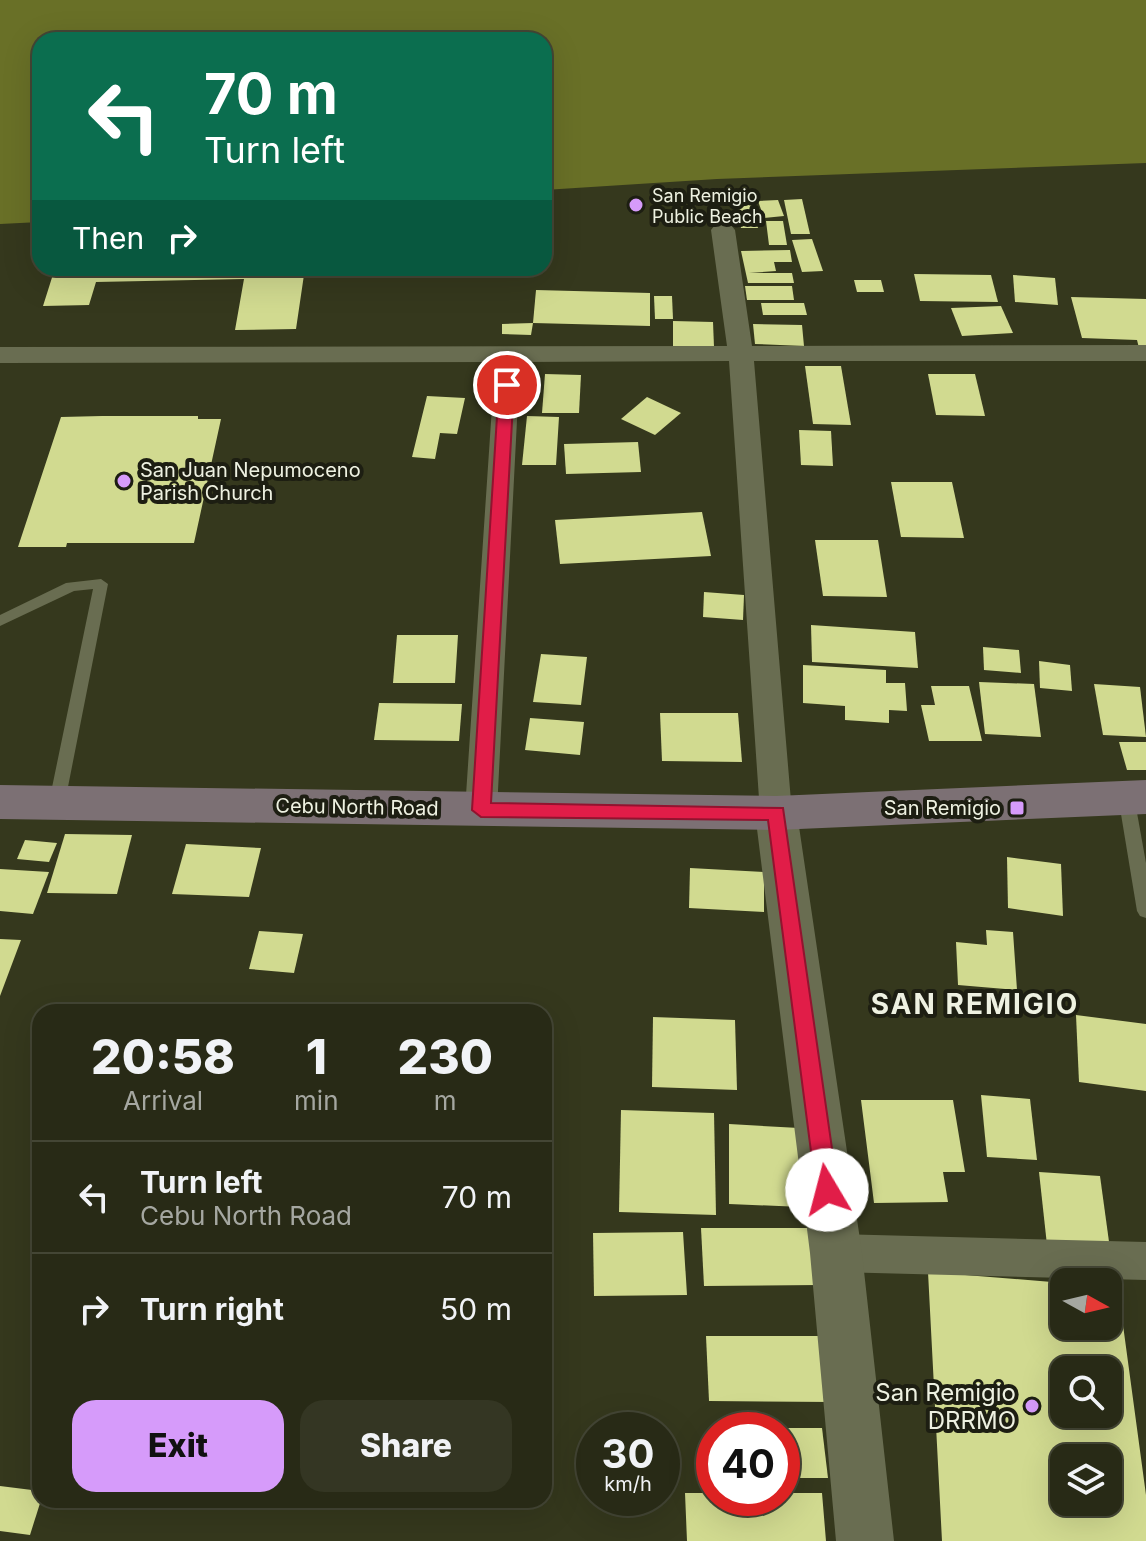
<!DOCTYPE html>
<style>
:root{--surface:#282a16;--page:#343623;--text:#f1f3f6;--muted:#a5a7a1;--line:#444635;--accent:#d69bfa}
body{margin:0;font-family:Inter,sans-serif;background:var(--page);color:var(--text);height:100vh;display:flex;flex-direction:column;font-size:30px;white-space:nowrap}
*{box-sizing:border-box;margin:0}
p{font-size:26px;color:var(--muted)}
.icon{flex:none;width:44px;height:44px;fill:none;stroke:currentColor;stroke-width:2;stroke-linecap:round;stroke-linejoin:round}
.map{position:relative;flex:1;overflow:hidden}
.panel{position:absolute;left:32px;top:1004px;width:520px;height:504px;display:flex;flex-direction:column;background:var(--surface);border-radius:24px;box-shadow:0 8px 32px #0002,0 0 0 2px var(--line)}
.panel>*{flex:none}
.banner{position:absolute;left:32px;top:32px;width:520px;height:244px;border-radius:24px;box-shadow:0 8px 32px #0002,0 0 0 2px var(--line);background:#0b6e4f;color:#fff;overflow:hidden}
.needle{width:52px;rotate:98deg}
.fabs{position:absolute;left:1050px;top:1268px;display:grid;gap:16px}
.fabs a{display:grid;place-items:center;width:72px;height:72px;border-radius:16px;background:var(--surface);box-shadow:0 8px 32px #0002,0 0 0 2px var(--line);font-size:40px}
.speed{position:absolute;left:576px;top:1412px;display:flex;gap:16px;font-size:40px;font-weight:700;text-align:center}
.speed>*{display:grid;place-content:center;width:104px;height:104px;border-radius:50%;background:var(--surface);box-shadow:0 8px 32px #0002,0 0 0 2px var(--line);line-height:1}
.speed small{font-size:20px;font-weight:400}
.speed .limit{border:12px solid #d22;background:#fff;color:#111}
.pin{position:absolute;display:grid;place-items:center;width:68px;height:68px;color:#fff;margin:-34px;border:4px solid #fff;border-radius:50%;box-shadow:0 2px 8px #0007}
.me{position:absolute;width:88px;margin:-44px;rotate:352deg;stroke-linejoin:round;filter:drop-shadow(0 0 6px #0008)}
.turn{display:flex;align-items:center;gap:28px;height:168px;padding:0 40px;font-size:36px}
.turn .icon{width:104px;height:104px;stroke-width:2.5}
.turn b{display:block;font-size:56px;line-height:68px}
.then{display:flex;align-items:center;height:76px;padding:0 40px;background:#0003;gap:16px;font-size:30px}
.eta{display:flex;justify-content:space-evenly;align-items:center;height:136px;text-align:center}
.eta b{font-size:48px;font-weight:800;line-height:56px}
.cta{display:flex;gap:16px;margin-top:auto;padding:16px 40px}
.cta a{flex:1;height:92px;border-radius:24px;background:var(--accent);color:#111;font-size:32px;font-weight:800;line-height:92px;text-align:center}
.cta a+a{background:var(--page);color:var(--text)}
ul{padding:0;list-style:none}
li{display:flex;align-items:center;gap:24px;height:112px;padding:0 40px;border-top:2px solid var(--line)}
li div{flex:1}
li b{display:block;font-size:30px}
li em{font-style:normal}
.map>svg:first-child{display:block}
</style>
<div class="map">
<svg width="1146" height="1541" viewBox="0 0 1146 1541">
<rect width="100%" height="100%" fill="#35381d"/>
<polygon fill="#697027" points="0,0 1146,0 1146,163 717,179 544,190 544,40 40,40 40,222 0,224"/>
<g fill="#d1da90" fill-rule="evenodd">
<polygon points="802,199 810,234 791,234 784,200"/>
<polygon points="778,200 784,216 764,218 758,201"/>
<polygon points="735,201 751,201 758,228 741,228"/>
<polygon points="766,221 783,221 787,245 769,245"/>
<polygon points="812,239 823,271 802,272 792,240"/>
<polygon points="790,250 792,262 774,262 776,271 749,273 792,273 794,283 748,283 741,251"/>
<polygon points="55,268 305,268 296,329 235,330 244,279 96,282 89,305 43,306"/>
<polygon points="914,274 991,275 998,302 920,301"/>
<polygon points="1013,275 1055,278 1058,305 1015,302"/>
<polygon points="854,280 881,280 884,292 857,292"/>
<polygon points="745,286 792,286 794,300 747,300"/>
<polygon points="536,290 650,293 650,326 533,323"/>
<polygon points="654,296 672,296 673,319 655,319"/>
<polygon points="1071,297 1146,299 1146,348 1139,348 1137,340 1082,338"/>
<polygon points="761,303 804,303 807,315 763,315"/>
<polygon points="1001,306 1013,333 962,336 951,308"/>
<polygon points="673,321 713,322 714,347 673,346"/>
<polygon points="533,323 531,335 502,334 502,324"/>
<polygon points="753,324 802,325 804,346 755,344"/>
<polygon points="805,366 841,366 851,425 813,424"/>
<polygon points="545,374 581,375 579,413 542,413"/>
<polygon points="928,374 975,374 985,416 936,415"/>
<polygon points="427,396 465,398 457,434 440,433 435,459 412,457"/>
<polygon points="647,397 681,413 655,435 621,419"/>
<polygon points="102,416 198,416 198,419 221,419 194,543 67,543 66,547 18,547 61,417"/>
<polygon points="527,416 559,417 556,465 522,465"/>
<polygon points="799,430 831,431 833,466 801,465"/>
<polygon points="638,442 641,472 566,474 564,444"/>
<polygon points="891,482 952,482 964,538 901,537"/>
<polygon points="702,512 711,556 560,564 555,520"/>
<polygon points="815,540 878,540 887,597 823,596"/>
<polygon points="704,592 744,595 743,620 703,617"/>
<polygon points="811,625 915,632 918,668 812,662"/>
<polygon points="397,635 458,635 455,683 393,683"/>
<polygon points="983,647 1019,650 1021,673 984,670"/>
<polygon points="541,654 587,657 581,705 533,702"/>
<polygon points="1039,661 1070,665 1072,691 1040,688"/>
<polygon points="803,665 886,670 886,683 905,683 907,711 889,710 889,723 845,720 845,706 803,703"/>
<polygon points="979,682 1034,684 1041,737 985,734"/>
<polygon points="1094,684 1140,687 1146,737 1103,735"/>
<polygon points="931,686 969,686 982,741 929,741 921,705 935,705"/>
<polygon points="379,703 462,704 459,741 374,740"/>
<polygon points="660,713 738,713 742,762 662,761"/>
<polygon points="530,718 584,722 580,755 525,750"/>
<polygon points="1119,742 1146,742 1146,770 1127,770"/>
<polygon points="65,834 132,835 117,894 47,893"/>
<polygon points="25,840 57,843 49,862 17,859"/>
<polygon points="186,844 261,848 249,897 172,894"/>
<polygon points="1007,857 1061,864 1063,916 1008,908"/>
<polygon points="690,868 764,872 764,912 689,908"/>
<polygon points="0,869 49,872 33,914 0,911"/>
<polygon points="986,930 1013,932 1017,990 958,985 956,942 987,945"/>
<polygon points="259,931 303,934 294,973 249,969"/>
<polygon points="0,939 21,940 0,996"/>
<polygon points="1076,1015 1146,1024 1146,1091 1079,1082"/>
<polygon points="653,1017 735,1020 737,1090 652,1087"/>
<polygon points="981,1095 1030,1099 1037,1160 987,1157"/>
<polygon points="861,1100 953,1100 965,1172 943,1172 948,1202 874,1203"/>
<polygon points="621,1110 714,1113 716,1215 619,1212"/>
<polygon points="729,1124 799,1128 802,1207 729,1204"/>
<polygon points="1039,1172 1100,1176 1110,1249 1047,1245"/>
<polygon points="701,1228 813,1228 819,1285 704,1286"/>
<polygon points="683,1232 687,1295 594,1296 593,1233"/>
<path d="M928,1272L1064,1283V1326H1108V1287L1118,1288L1146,1495V1541H942ZM1064,1370H1108V1414H1064ZM1064,1458H1108V1502H1064Z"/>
<polygon points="706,1336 826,1336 833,1402 709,1401"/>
<polygon points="782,1428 822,1428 828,1478 782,1478"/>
<polygon points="0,1486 40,1491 41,1500 30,1535 0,1531"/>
<polygon points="685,1493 714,1493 714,1498 782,1498 782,1493 822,1493 826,1541 687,1541"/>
</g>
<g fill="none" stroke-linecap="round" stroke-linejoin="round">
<g fill="#696d51" fill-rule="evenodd">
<polygon points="101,579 108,584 65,802 63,806 51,806 49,802 93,589 74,591 0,626 0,615 66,583"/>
<polygon points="1126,790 1132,792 1134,796 1146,863 1146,918 1140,916 1137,911 1118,796 1120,792"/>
</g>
<g fill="#696d51" fill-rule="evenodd">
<polygon points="723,223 731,225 735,230 752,346 1146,345 1146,361 754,361 792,813 788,822 776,826 764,822 760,813 729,361 520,362 497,810 493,819 481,823 469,819 465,810 495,362 0,363 0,347 727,346 711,230 715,225"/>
<polygon points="836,1234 1146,1242 1146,1280 836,1272 822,1266 816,1253 822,1240"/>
</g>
<polygon fill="#696d51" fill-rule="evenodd" points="776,796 791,801 797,813 862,1253 894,1541 836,1541 810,1253 755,813 761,801"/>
<polygon fill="#7c7074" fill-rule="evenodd" points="1146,780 1146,814 776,830 0,819 0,785 776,796"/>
</g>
<polygon fill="#e11d48" stroke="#92132f" stroke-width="2" points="507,381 514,385 491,803 783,808 838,1190 835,1197 827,1200 820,1197 816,1190 768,820 481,817 472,810 499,385"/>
<g fill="#d69bfa" stroke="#1d1e12" stroke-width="3">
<circle cx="636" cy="205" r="8"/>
<circle cx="124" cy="481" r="8"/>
<rect x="1009" y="800" width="16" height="16" rx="4"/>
<circle cx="1032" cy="1406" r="8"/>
</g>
<g text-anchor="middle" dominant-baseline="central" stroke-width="8" stroke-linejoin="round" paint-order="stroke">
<g font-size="18" fill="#eef1e1" stroke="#1d1e12" text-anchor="start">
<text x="652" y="195">San Remigio<tspan x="652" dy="21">Public Beach</tspan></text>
</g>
<g font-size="20" fill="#eef1e1" stroke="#1d1e12" text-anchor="start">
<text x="140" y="470">San Juan Nepumoceno<tspan x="140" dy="23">Parish Church</tspan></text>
<text x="1001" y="808" text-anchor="end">San Remigio</text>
</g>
<g font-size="20" fill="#eef1e1" stroke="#1d1e12">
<text transform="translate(357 807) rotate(1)">Cebu North Road</text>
</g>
<g font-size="24" fill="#eef1e1" stroke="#1d1e12" text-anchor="end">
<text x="1016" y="1392">San Remigio<tspan x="1016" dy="28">DRRMO</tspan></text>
</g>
<g font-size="28" font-weight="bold" letter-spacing="2" fill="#eef1e1" stroke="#1d1e12">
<text x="975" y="1004">SAN REMIGIO</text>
</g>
</g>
</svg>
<div class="fabs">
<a><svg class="needle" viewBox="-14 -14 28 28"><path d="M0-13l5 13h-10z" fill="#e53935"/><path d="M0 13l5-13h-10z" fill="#a5a7a1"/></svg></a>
<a><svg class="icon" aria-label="search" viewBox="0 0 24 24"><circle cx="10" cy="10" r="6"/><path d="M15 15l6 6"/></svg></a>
<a><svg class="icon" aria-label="layers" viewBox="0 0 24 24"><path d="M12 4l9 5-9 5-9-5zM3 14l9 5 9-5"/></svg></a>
</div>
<div class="speed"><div>30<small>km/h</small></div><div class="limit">40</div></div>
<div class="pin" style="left:507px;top:385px;background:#d93025"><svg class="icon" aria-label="arrive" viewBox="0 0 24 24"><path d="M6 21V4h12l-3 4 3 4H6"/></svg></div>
<svg class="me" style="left:827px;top:1190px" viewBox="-20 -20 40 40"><circle r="19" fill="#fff"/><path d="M0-13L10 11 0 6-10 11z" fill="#e11d48"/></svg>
<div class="banner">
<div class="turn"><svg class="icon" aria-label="left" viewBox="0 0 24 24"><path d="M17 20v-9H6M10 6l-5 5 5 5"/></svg><div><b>70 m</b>Turn left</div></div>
<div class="then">Then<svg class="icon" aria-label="right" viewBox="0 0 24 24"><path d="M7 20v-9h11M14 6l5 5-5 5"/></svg></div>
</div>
<section class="panel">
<div class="eta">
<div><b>20:58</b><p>Arrival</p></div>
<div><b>1</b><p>min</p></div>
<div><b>230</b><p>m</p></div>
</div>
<ul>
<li><svg class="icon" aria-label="left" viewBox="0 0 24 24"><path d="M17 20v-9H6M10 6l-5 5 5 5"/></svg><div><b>Turn left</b><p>Cebu North Road</p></div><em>70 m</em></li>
<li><svg class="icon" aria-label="right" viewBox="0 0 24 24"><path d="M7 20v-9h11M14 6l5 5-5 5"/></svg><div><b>Turn right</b></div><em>50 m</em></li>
</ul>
<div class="cta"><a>Exit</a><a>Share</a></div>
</section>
</div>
